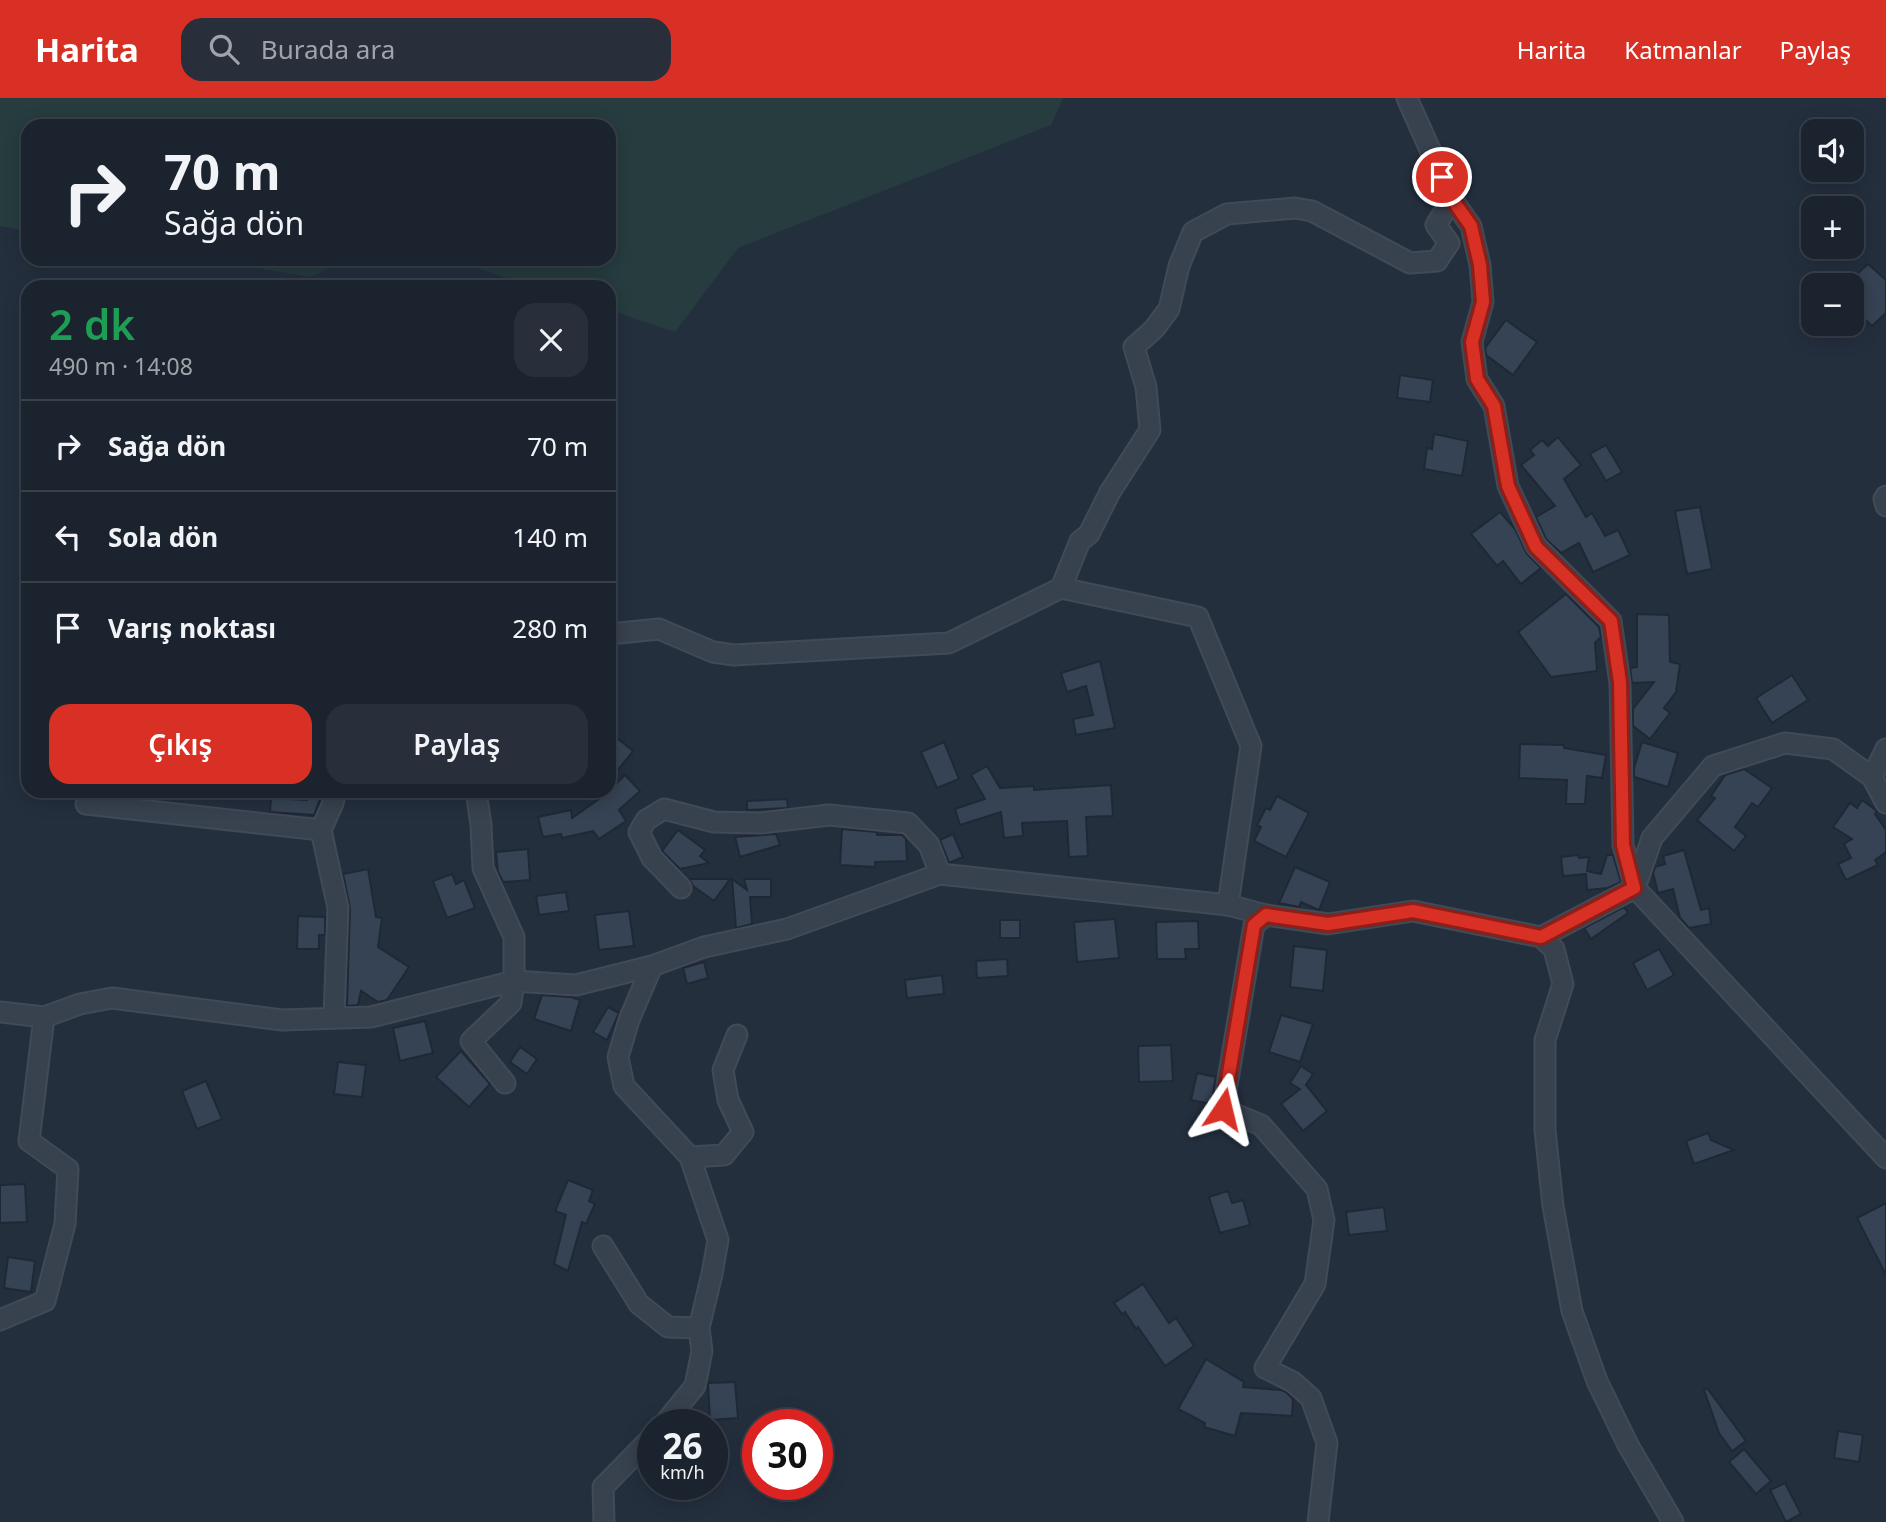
<!DOCTYPE html>
<html lang="tr">
<meta charset="utf-8">
<style>
:root{--surface:#1b232e;--page:#282f3a;--text:#f1f3f6;--muted:#a0a4aa;--line:#39404a;--accent:#d93025}
body{margin:0;font-family:"Noto Sans",sans-serif;background:var(--page);color:var(--text);height:100vh;display:flex;flex-direction:column;font-size:26px;white-space:nowrap}
*{box-sizing:border-box;margin:0}
p{font-size:23px;color:var(--muted)}
.icon{flex:none;width:38px;height:38px;fill:none;stroke:currentColor;stroke-width:2;stroke-linecap:round;stroke-linejoin:round}
.map{position:relative;flex:1;overflow:hidden}
.sheet{position:absolute;left:21px;top:182px;width:595px;height:518px;display:flex;flex-direction:column;background:var(--surface);border-radius:21px;box-shadow:0 4px 18px #0003,0 0 0 2px var(--line)}
.sheet>*{flex:none}
.banner{position:absolute;left:21px;top:21px;width:595px;height:147px;border-radius:21px;box-shadow:0 4px 18px #0003,0 0 0 2px var(--line);background:#1b232e;color:var(--text);overflow:hidden}
.fabs{position:absolute;left:1801px;top:21px;display:grid;gap:14px}
.fabs a{display:grid;place-items:center;width:63px;height:63px;border-radius:14px;background:var(--surface);box-shadow:0 4px 18px #0003,0 0 0 2px var(--line);font-size:35px}
.speed{position:absolute;left:637px;top:1311px;display:flex;gap:14px;font-size:35px;font-weight:700;text-align:center}
.speed>*{display:grid;place-content:center;width:91px;height:91px;border-radius:50%;background:var(--surface);box-shadow:0 4px 18px #0003,0 0 0 2px var(--line);line-height:1}
.speed small{font-size:18px;font-weight:400}
.speed .limit{border:10px solid #d22;background:#fff;color:#111}
.pin{position:absolute;display:grid;place-items:center;width:60px;height:60px;color:#fff;margin:-30px;border:4px solid #fff;border-radius:50%;box-shadow:0 2px 7px #0007}
.me{position:absolute;width:77px;margin:-38px;rotate:10deg;stroke-linejoin:round;filter:drop-shadow(0 0 5px #0008)}
.turn{display:flex;align-items:center;gap:24px;height:147px;padding:0 28px;font-size:32px}
.turn .icon{width:91px;height:91px;stroke-width:2.5}
.turn b{display:block;font-size:49px;line-height:60px}
.round{display:grid;place-items:center;flex:none;width:74px;height:74px;border-radius:21px;background:var(--page)}
.summary{display:flex;align-items:center;justify-content:space-between;height:119px;padding:0 28px}
h1{font-size:42px;font-weight:600;line-height:52px;color:#1e9e55}
.primary-button{display:flex;gap:14px;margin-top:auto;padding:14px 28px}
.primary-button a{flex:1;height:80px;border-radius:21px;background:var(--accent);color:#fff;font-size:28px;font-weight:600;line-height:80px;text-align:center}
.primary-button a+a{background:var(--page);color:var(--text)}
ul{padding:0;list-style:none}
li{display:flex;align-items:center;gap:21px;height:91px;padding:0 28px;border-top:2px solid var(--line)}
li div{flex:1}
li b{display:block;font-size:26px}
li em{font-style:normal}
header{display:flex;align-items:center;gap:42px;box-sizing:border-box;height:98px;padding:0 35px;background:var(--accent);color:#fff}
header strong{font-size:33px}
nav{display:flex;gap:38px;margin-inline-start:auto;font-size:24px}
.search{width:490px;height:63px;background:var(--page);display:flex;align-items:center;gap:18px;box-sizing:border-box;padding:0 24px;border-radius:21px;color:var(--muted);font-size:26px}
.map>svg:first-child{display:block}
</style>
<header>
<strong>Harita</strong>
<div class="search"><svg class="icon" aria-label="search" viewBox="0 0 24 24"><circle cx="10" cy="10" r="6"/><path d="M15 15l6 6"/></svg>Burada ara</div>
<nav><a>Harita</a><a>Katmanlar</a><a>Paylaş</a></nav>
</header>
<div class="map">
<svg width="1886" height="1424" viewBox="0 0 1886 1424">
<rect width="100%" height="100%" fill="#242f3e"/>
<g fill="#263c3f">
<polygon points="0,0 1063,0 1051,27 738,150 675,234 609,212 609,189 536,189 449,161 609,161 609,28 28,28 28,133 0,128"/>
<polygon points="201,161 348,161 311,179"/>
</g>
<g fill="#364354" stroke="#1f2835" stroke-width="2">
<polygon points="1868,166 1886,182 1886,215 1872,228 1856,213 1865,204 1852,191 1852,187 1846,186"/>
<polygon points="1506,222 1537,244 1513,277 1486,257 1485,250"/>
<polygon points="1400,277 1433,282 1430,304 1397,300"/>
<polygon points="1434,336 1468,343 1462,378 1424,371 1427,350 1432,351"/>
<polygon points="1558,339 1581,367 1564,381 1586,419 1592,415 1605,438 1618,432 1630,457 1593,474 1579,445 1561,455 1546,441 1536,419 1555,408 1521,367 1534,357 1530,352 1542,342 1548,348"/>
<polygon points="1606,347 1622,374 1606,383 1590,356"/>
<polygon points="1700,409 1712,471 1687,476 1675,413"/>
<polygon points="1500,414 1515,431 1527,456 1541,470 1521,486 1503,463 1497,468 1471,436"/>
<polygon points="1566,496 1599,529 1601,539 1595,545 1597,573 1551,579 1518,534"/>
<polygon points="1637,516 1669,517 1670,564 1680,566 1676,594 1664,610 1670,615 1650,641 1633,628 1633,611 1654,584 1632,585 1630,570 1637,569"/>
<polygon points="1100,563 1115,630 1076,637 1073,621 1093,617 1086,588 1067,594 1061,575"/>
<polygon points="1792,577 1808,602 1772,625 1756,600"/>
<polygon points="617,640 633,653 609,683 609,649"/>
<polygon points="944,644 959,681 937,690 921,654"/>
<polygon points="1642,644 1678,655 1668,689 1634,679 1634,670"/>
<polygon points="1520,646 1564,647 1564,650 1606,657 1602,680 1587,678 1585,706 1566,706 1567,682 1519,680"/>
<polygon points="987,668 1000,690 1034,688 1034,692 1111,687 1113,718 1086,719 1088,758 1069,759 1067,723 1022,725 1023,738 1004,740 1001,714 960,727 955,711 985,701 971,677"/>
<polygon points="1744,671 1772,690 1758,709 1752,705 1735,729 1746,738 1734,753 1697,722 1715,700 1711,698 1725,677"/>
<polygon points="625,677 640,693 619,712 626,723 599,741 593,733 562,740 561,736 543,739 538,719 571,712 572,720 602,699"/>
<polygon points="307,693 323,693 314,717 270,714 271,700 307,702"/>
<polygon points="1277,698 1309,715 1286,759 1254,743 1261,729 1257,727 1266,710 1270,712"/>
<polygon points="787,701 788,710 747,712 747,703"/>
<polygon points="1862,702 1877,713 1875,716 1886,732 1886,754 1875,762 1878,767 1846,782 1838,766 1851,760 1844,746 1852,741 1833,729 1850,705 1857,710"/>
<polygon points="842,731 877,734 877,737 902,737 906,741 907,763 875,764 875,769 840,767"/>
<polygon points="678,732 705,752 700,758 709,765 680,771 662,753"/>
<polygon points="776,736 780,747 740,759 735,739"/>
<polygon points="953,736 963,759 949,765 940,742"/>
<polygon points="528,751 530,782 503,784 498,774 496,754"/>
<polygon points="1684,752 1701,812 1709,810 1711,826 1689,830 1680,820 1673,791 1658,795 1653,775 1655,769 1665,766 1663,758"/>
<polygon points="1578,757 1579,760 1589,759 1587,773 1601,776 1607,757 1613,757 1621,784 1608,790 1587,792 1586,776 1563,778 1561,759"/>
<polygon points="1295,769 1330,784 1319,812 1301,804 1299,809 1279,805"/>
<polygon points="368,771 376,819 382,820 378,849 409,869 387,902 378,904 361,893 358,907 347,908 350,810 343,776"/>
<polygon points="452,776 456,786 464,782 475,810 447,820 433,783"/>
<polygon points="689,781 730,781 714,803 693,788"/>
<polygon points="732,781 747,792 744,781 771,781 771,799 750,799 752,826 736,830"/>
<polygon points="566,794 569,813 539,817 536,798"/>
<polygon points="1624,809 1628,815 1591,841 1584,830"/>
<polygon points="629,813 634,848 599,852 595,817"/>
<polygon points="298,818 325,819 325,837 319,837 319,851 297,851"/>
<polygon points="1115,821 1119,860 1077,864 1074,824"/>
<rect x="1000" y="822" width="20" height="18"/>
<polygon points="1198,823 1199,851 1185,851 1186,861 1157,861 1156,824"/>
<polygon points="1294,848 1327,852 1323,893 1290,889"/>
<polygon points="1659,851 1674,877 1647,892 1633,865"/>
<polygon points="1007,861 1008,878 977,880 976,863"/>
<polygon points="704,864 708,880 687,886 683,870"/>
<polygon points="942,877 944,896 907,900 905,882"/>
<polygon points="542,897 571,899 580,902 571,933 534,921"/>
<polygon points="608,909 619,915 607,942 593,934"/>
<polygon points="1281,917 1313,926 1300,964 1269,954"/>
<polygon points="425,923 433,955 400,963 393,930"/>
<polygon points="1171,947 1173,983 1139,984 1138,948"/>
<polygon points="520,949 537,961 527,976 510,964"/>
<polygon points="461,953 490,986 469,1009 436,979"/>
<polygon points="338,964 366,967 362,999 334,996"/>
<polygon points="1301,968 1313,976 1306,987 1327,1013 1303,1033 1281,1006 1300,991 1290,985"/>
<polygon points="1197,975 1216,979 1211,1006 1191,1002"/>
<polygon points="206,983 222,1021 197,1031 182,993"/>
<polygon points="1708,1035 1711,1042 1734,1052 1694,1066 1686,1043"/>
<polygon points="568,1082 593,1092 589,1103 595,1106 586,1126 582,1124 568,1173 554,1166 566,1117 555,1113"/>
<polygon points="25,1086 27,1124 0,1125 0,1087"/>
<polygon points="1228,1093 1232,1105 1243,1102 1250,1127 1220,1135 1209,1099"/>
<polygon points="1886,1105 1886,1177 1857,1120"/>
<polygon points="1384,1109 1387,1133 1349,1137 1346,1114"/>
<polygon points="8,1159 35,1163 31,1194 4,1190"/>
<polygon points="1143,1186 1169,1225 1176,1220 1194,1248 1165,1268 1138,1229 1136,1231 1125,1214 1122,1216 1114,1205"/>
<polygon points="1206,1261 1244,1284 1243,1289 1281,1292 1286,1294 1293,1301 1292,1318 1241,1315 1235,1338 1204,1329 1205,1325 1178,1311"/>
<polygon points="735,1284 738,1320 710,1322 708,1285"/>
<polygon points="1707,1290 1746,1343 1732,1353 1719,1335 1704,1292"/>
<polygon points="1838,1333 1863,1337 1859,1364 1834,1360"/>
<polygon points="1744,1351 1771,1383 1756,1396 1729,1364"/>
<polygon points="1785,1385 1801,1416 1786,1424 1770,1392"/>
</g>
<g fill="none" stroke-linecap="round" stroke-linejoin="round">
<g stroke="#414a57" stroke-width="23">
<g id="minor">
<polyline points="1452,101 1471,128 1480,167 1483,204 1472,244 1477,281 1494,308 1508,388 1536,448 1611,523 1620,585 1623,747 1635,790 1886,1060"/>
<polyline points="1886,398 1884,401 1886,408"/>
<polyline points="1061,490 1080,443 1089,436 1110,394 1150,332 1146,289 1134,249 1154,231 1169,211 1179,168 1193,134 1227,116 1295,110 1312,113 1410,165 1437,163 1449,145 1436,127 1452,101 1407,0"/>
<polyline points="1872,679 1886,651"/>
<polyline points="476,693 481,727 483,770 514,839 514,883 511,905 471,943 505,985"/>
<polyline points="86,706 321,732"/>
<polyline points="681,790 652,760 639,734 646,722 664,711 714,724 761,725 829,717 908,725 929,747 940,776"/>
<polyline points="1228,807 1266,817 1328,826 1413,813 1541,839 1554,851 1563,886 1545,942 1545,1032 1553,1108 1572,1213 1597,1283 1628,1347 1673,1424"/>
<polyline points="1266,817 1254,827 1223,1011 1261,1027 1317,1091 1324,1122 1315,1186 1265,1270 1293,1284 1311,1300 1327,1345 1318,1424"/>
<polyline points="1541,839 1635,790 1652,740 1713,668 1785,645 1833,651 1872,679 1886,705"/>
<polyline points="652,868 629,922 618,959 624,988 690,1059 718,1142 712,1176 699,1230 702,1253 695,1288 664,1326"/>
<polyline points="0,914 44,919 80,906 112,900 282,922 371,919 514,883 576,887 652,868 704,849 787,831 940,776 1228,807 1251,648 1198,519 1061,490 949,545 734,557 713,554 659,531 609,536"/>
<polyline points="334,919 338,810 321,732 333,705 336,693"/>
<polyline points="690,1059 724,1057 743,1034 728,1002 723,972 737,937"/>
<polyline points="603,1148 639,1206 668,1229 699,1230"/>
<polyline points="0,1222 45,1203 65,1126 68,1071 29,1043 44,919"/>
<polyline points="604,1424 603,1389 653,1338"/>
</g>
</g>
<use href="#minor" stroke="#38414e" stroke-width="19"/>
</g>
<g fill="none" stroke-linecap="round" stroke-linejoin="round">
<g stroke="#8d1f18" stroke-width="18">
<polyline id="route" points="1223,1011 1254,827 1266,817 1328,826 1413,813 1541,839 1634,790 1623,747 1620,584 1611,523 1536,449 1508,388 1494,308 1477,281 1472,244 1483,204 1480,167 1471,128 1452,101 1442,79"/>
</g>
<use href="#route" stroke="#d93025" stroke-width="12"/>
</g>
</svg>
<div class="fabs">
<a><svg class="icon" aria-label="sound" viewBox="0 0 24 24"><path d="M4 9h4l5-4v14l-5-4H4zM17 9q2 3 0 6"/></svg></a>
<a>+</a>
<a>−</a>
</div>
<div class="speed"><div>26<small>km/h</small></div><div class="limit">30</div></div>
<div class="pin" style="left:1442px;top:79px;background:#d93025"><svg class="icon" aria-label="arrive" viewBox="0 0 24 24"><path d="M6 21V4h12l-3 4 3 4H6"/></svg></div>
<svg class="me" style="left:1223px;top:1011px" viewBox="-20 -20 40 40"><path d="M0-17L14 15 0 8-14 15z" fill="#d93025" stroke="#fff" stroke-width="4"/></svg>
<div class="banner">
<div class="turn"><svg class="icon" aria-label="right" viewBox="0 0 24 24"><path d="M7 20v-9h11M14 6l5 5-5 5"/></svg><div><b>70 m</b>Sağa dön</div></div>
</div>
<section class="sheet">
<div class="summary"><div><h1>2 dk</h1><p>490 m · 14:08</p></div><a class="round"><svg class="icon" aria-label="close" viewBox="0 0 24 24"><path d="M6 6l12 12M18 6L6 18"/></svg></a></div>
<ul>
<li><svg class="icon" aria-label="right" viewBox="0 0 24 24"><path d="M7 20v-9h11M14 6l5 5-5 5"/></svg><div><b>Sağa dön</b></div><em>70 m</em></li>
<li><svg class="icon" aria-label="left" viewBox="0 0 24 24"><path d="M17 20v-9H6M10 6l-5 5 5 5"/></svg><div><b>Sola dön</b></div><em>140 m</em></li>
<li><svg class="icon" aria-label="arrive" viewBox="0 0 24 24"><path d="M6 21V4h12l-3 4 3 4H6"/></svg><div><b>Varış noktası</b></div><em>280 m</em></li>
</ul>
<div class="primary-button"><a>Çıkış</a><a>Paylaş</a></div>
</section>
</div>
